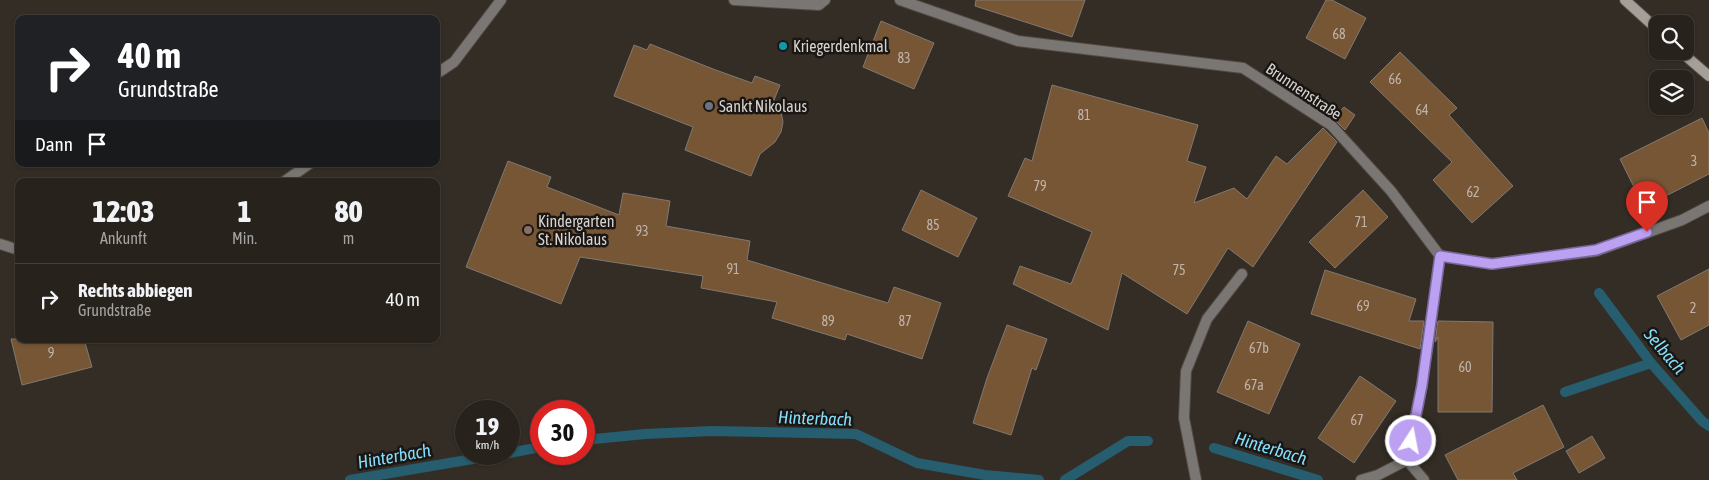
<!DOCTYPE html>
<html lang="de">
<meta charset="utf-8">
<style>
:root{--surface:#27221c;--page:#2f2a25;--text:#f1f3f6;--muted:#a4a4a3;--line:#433f3b}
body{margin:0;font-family:"Asap Condensed",sans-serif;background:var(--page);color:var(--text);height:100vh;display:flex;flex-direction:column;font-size:19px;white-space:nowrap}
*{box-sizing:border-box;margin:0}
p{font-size:16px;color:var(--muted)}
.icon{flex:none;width:28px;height:28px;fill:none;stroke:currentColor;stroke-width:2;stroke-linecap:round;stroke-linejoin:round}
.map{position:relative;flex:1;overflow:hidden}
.panel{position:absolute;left:15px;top:178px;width:425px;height:165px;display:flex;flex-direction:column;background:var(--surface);border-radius:10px;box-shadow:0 1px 4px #0004,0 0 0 1px var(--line)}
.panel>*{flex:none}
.guide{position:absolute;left:15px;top:15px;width:425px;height:152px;border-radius:10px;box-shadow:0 1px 4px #0004,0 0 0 1px var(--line);background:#202124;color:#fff;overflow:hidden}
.controls{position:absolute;left:1649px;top:15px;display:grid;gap:10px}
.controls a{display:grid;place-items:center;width:45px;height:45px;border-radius:10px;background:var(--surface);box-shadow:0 1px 4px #0004,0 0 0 1px var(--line);font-size:25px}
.speed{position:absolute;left:455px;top:400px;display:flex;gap:10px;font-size:25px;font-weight:700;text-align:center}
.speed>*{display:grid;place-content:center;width:65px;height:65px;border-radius:50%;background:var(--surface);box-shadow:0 1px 4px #0004,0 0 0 1px var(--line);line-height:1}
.speed small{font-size:12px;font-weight:400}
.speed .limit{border:8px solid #d22;background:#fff;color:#111}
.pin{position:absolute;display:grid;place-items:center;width:42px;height:42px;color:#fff;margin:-51px -21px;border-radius:50% 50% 50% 0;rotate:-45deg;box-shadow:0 0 5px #0007}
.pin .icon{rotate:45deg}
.me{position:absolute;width:55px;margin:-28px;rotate:11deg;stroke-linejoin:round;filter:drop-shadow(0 0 4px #0008)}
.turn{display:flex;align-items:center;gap:18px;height:105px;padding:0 20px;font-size:22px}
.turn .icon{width:65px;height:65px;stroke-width:2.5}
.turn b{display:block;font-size:35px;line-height:42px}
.then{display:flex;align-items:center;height:48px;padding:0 20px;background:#0003;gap:10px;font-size:19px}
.eta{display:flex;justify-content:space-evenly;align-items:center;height:85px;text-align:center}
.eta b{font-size:30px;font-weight:800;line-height:35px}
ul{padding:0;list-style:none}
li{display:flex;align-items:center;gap:15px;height:70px;padding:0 20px;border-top:1px solid var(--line)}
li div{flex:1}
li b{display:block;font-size:19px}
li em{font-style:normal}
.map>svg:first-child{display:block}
</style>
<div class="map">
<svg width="1709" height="480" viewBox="0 0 1709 480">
<rect width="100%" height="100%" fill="#342d26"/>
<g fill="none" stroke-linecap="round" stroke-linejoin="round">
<g stroke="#265e6f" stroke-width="10">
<polyline points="1599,293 1651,363 1702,421 1709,426"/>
<polyline points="1565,392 1651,363"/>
<polyline points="584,440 645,434 712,431 856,434 917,463 985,475 1039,480"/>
<polyline points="1214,448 1318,480"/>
<polyline points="509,453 541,447"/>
<polyline points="350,480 502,454"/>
<polyline points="1065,480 1128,441 1148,441"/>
</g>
</g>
<g fill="#775636" stroke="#817971">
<polygon points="976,0 1085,0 1072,37 975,6"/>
<polygon points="1326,0 1332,0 1366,18 1345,59 1306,38"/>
<polygon points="881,21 934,43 914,89 863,67"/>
<polygon points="650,44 713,69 752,83 755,76 780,85 774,100 781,112 783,122 781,132 775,142 760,154 751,176 685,150 693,127 614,96 634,45 647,50"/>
<polygon points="1400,52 1457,108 1449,115 1513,186 1472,223 1433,180 1452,162 1370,82"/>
<polygon points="1052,85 1198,125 1187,161 1206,167 1194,203 1234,188 1247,199 1276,156 1287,164 1323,128 1337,142 1253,267 1228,248 1187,314 1122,273 1108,330 1013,284 1020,266 1071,284 1092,232 1008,196 1025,158 1032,161"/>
<polygon points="1344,107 1355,115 1345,130 1333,118"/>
<polygon points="1702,118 1709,133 1709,174 1644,207 1620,159"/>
<polygon points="508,161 551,177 547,187 619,215 623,193 670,201 666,226 750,241 747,260 888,303 894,287 941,303 922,359 847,334 845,340 772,318 777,302 701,288 703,276 580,257 561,304 466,267"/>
<polygon points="921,190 977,218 958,257 902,230"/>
<polygon points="1363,190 1388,217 1335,268 1309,242"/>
<polygon points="1709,269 1709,325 1681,340 1657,296"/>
<polygon points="1325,270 1416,299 1409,321 1424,321 1420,349 1311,314"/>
<polygon points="1248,321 1300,344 1269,414 1217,392"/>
<polygon points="1438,321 1493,322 1492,412 1438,412 1438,337 1435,342"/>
<polygon points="1007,325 1047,339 1036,370 1032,368 1011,435 973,423 987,378"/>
<polygon points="11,339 84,339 92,367 22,385"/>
<polygon points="1360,376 1396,401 1354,463 1318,438"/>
<polygon points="1543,405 1564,447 1513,473 1517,480 1458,480 1445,455"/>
<polygon points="1592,436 1605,458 1579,473 1566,451"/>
</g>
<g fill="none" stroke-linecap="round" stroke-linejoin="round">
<g stroke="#524b44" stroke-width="12">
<g id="minor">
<polyline points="734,0 819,5 825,0"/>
<polyline points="900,0 1018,41 1243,68 1331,125 1391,191 1440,256 1422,385 1407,460 1424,480"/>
<polyline points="436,74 454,62 501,0"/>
<polyline points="285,181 309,164"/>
<polyline points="0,244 19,250"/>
<polyline points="1440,256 1493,264 1596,251 1682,220 1709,206"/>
<polyline points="1196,480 1184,418 1186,371 1207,319 1242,274"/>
<polyline points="1361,480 1378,475 1407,460"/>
</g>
</g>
<g stroke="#524b44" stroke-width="12">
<g id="secondary">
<polyline points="1625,0 1658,30"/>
<polyline points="1680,51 1709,76"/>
</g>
</g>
<use href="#minor" stroke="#7a7673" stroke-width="10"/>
<use href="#secondary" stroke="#a59e99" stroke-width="10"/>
</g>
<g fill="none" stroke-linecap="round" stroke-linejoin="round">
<g stroke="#7a689d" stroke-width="12">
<polyline id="route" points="1411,441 1422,385 1440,256 1492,264 1596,250 1647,232"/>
</g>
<use href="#route" stroke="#bca0f2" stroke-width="9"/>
</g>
<circle fill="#0f9aa8" stroke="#191613" stroke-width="2" cx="783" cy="46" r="5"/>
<circle fill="#6b7280" stroke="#191613" stroke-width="2" cx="709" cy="106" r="5"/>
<circle fill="#8d6e63" stroke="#191613" stroke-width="2" cx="528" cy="230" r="5"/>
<g text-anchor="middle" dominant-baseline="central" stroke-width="5" stroke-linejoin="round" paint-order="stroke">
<g font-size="14" fill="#c0b4a9">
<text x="1339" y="34">68</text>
<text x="904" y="58">83</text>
<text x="1395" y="79">66</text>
<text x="1422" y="110">64</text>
<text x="1084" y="115">81</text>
<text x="1694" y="161">3</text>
<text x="1040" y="186">79</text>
<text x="1473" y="192">62</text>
<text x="1361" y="222">71</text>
<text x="933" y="225">85</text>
<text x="642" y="231">93</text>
<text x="733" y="269">91</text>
<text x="1179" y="270">75</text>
<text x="1363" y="306">69</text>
<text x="1693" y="308">2</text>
<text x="828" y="321">89</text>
<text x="905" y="321">87</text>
<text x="1259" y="348">67b</text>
<text x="51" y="353">9</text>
<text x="1465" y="367">60</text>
<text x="1254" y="385">67a</text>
<text x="1357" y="420">67</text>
</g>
<g font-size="16" fill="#d8d3cf" stroke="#191613" text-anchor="start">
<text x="793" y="46">Kriegerdenkmal</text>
<text x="719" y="106">Sankt Nikolaus</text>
<text x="538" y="221">Kindergarten<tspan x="538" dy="18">St. Nikolaus</tspan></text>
</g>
<g font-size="16" fill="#d8d3cf" stroke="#191613">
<text transform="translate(1304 91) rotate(34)">Brunnenstraße</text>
</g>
<g font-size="18" font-style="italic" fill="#85defa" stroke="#191613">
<text transform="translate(1665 351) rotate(50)">Selbach</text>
<text transform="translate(815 418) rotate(2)">Hinterbach</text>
<text transform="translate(1271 448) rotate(17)">Hinterbach</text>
<text transform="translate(394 456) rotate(-10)">Hinterbach</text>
</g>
</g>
</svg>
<div class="controls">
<a><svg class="icon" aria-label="search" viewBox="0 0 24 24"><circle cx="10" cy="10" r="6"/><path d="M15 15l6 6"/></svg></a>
<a><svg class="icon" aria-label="layers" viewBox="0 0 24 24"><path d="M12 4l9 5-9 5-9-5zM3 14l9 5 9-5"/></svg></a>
</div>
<div class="speed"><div>19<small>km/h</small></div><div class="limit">30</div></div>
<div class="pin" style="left:1647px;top:232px;background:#d93025"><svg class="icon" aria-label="arrive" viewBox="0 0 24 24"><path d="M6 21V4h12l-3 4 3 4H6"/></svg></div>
<svg class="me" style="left:1411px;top:441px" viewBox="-20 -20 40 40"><circle r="17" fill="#bca0f2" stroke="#fff" stroke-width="3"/><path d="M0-11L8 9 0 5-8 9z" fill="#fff"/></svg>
<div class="guide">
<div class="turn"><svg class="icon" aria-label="right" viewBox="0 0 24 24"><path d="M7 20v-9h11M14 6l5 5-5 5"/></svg><div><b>40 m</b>Grundstraße</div></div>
<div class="then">Dann<svg class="icon" aria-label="arrive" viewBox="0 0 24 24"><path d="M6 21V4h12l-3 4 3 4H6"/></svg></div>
</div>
<section class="panel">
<div class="eta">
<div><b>12:03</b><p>Ankunft</p></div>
<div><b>1</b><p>Min.</p></div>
<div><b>80</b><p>m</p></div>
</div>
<ul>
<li><svg class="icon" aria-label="right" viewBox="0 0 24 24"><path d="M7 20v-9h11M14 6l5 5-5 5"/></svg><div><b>Rechts abbiegen</b><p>Grundstraße</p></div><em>40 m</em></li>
</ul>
</section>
</div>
